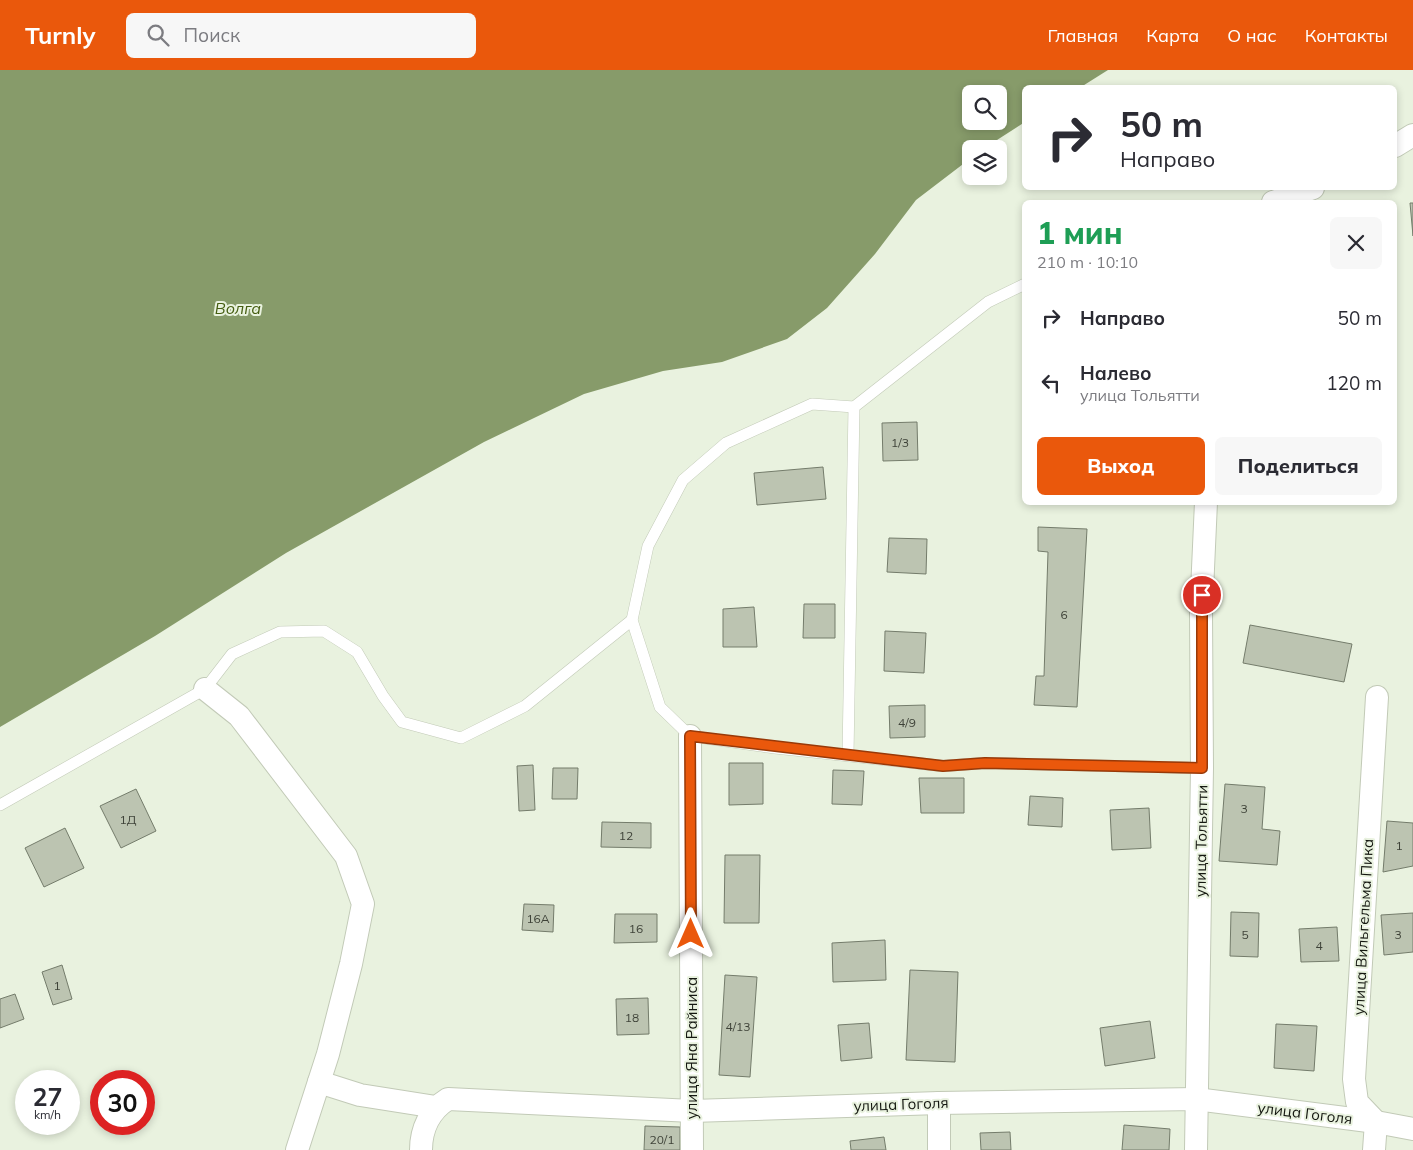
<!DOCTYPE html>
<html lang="ru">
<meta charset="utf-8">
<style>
:root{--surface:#fff;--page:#f7f7f7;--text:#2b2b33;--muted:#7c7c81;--accent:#ea580c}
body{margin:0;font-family:Mulish,sans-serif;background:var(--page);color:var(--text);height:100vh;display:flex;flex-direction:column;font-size:19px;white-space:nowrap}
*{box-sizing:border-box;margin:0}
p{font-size:16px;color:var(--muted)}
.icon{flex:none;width:28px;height:28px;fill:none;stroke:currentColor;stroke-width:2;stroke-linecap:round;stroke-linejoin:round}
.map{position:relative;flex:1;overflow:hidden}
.panel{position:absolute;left:1022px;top:130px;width:375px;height:305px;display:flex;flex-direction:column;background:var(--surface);border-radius:8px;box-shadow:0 2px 8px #0003}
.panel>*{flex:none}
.hud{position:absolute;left:1022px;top:15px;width:375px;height:105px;border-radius:8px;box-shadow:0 2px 8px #0003;background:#fff;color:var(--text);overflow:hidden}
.tools{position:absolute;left:962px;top:15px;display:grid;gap:10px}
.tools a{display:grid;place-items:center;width:45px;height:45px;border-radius:8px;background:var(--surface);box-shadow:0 2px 8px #0003;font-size:25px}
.speed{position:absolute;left:15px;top:1000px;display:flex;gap:10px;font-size:25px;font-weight:700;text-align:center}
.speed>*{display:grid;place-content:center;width:65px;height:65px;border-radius:50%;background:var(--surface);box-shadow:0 2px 8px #0003;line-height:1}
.speed small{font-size:12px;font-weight:400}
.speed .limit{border:8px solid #d22;background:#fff;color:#111}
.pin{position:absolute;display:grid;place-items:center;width:42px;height:42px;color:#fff;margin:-21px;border:2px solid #fff;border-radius:50%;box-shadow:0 1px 5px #0007}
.me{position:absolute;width:55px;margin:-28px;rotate:0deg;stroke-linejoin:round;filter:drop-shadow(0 0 4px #0008)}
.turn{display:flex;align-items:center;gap:18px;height:105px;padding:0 15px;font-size:22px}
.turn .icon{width:65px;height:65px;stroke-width:2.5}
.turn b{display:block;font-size:35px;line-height:42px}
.round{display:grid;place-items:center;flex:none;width:52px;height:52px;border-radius:8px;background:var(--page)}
.headline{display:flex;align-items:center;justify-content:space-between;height:85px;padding:0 15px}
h1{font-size:30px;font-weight:800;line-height:38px;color:#1e9e55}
.primary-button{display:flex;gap:10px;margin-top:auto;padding:10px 15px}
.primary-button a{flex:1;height:58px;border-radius:8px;background:var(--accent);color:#fff;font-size:20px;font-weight:800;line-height:58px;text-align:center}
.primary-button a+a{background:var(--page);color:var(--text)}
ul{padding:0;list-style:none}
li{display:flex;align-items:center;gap:15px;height:65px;padding:0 15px}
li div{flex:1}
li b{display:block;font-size:19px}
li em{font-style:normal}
header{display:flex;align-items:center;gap:30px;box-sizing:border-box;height:70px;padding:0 25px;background:var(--accent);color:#fff}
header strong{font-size:24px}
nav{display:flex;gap:28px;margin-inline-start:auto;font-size:18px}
.search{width:350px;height:45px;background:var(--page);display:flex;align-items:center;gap:12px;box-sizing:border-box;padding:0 18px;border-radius:8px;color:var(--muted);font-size:19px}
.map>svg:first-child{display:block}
</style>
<header>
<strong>Turnly</strong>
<div class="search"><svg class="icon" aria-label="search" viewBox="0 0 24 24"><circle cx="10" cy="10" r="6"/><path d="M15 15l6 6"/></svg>Поиск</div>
<nav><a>Главная</a><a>Карта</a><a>О нас</a><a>Контакты</a></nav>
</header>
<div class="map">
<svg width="1413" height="1080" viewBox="0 0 1413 1080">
<rect width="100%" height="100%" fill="#e9f2df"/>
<path fill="#879b6a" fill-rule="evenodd" d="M0,0H1108L1081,17L1025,18V52L983,79H971V88L916,130L875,184L827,238L787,269L722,292L663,301L584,324L484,372L286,483L155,566L0,657ZM971,24H999V51H971Z"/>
<g fill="#bcc4b1" stroke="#747c6b">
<polygon points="1410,133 1413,133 1413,166"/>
<polygon points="917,352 918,390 883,391 882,353"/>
<polygon points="823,397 826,429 757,435 754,403"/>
<polygon points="1038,457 1087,459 1077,637 1034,635 1036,606 1044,606 1048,482 1038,481"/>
<polygon points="889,468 927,469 926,504 887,502"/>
<polygon points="804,534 835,534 835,568 803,568"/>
<polygon points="754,537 757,577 723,577 723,539"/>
<polygon points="1250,555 1352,574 1344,612 1243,593"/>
<polygon points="885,561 926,563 924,603 884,601"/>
<polygon points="925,635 925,667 890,668 889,636"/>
<polygon points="729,693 763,693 763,734 729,735"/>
<polygon points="533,695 535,740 519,741 517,696"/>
<polygon points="553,698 578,698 577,729 552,729"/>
<polygon points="833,700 864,701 862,735 832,734"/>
<polygon points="919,708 964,708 964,743 921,743"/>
<polygon points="1225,714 1265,717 1262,759 1280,761 1277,795 1219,791"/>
<polygon points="136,719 156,761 121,778 100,736"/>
<polygon points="1030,726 1063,728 1062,757 1028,755"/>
<polygon points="1149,738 1151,778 1112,780 1110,740"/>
<polygon points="1387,751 1413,753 1413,796 1383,802"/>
<polygon points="602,752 651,753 651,778 601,777"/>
<polygon points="65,758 84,798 44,817 25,778"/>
<polygon points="725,785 760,785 759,853 724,853"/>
<polygon points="524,834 554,835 553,862 522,860"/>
<polygon points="1231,842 1259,843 1258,887 1230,886"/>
<polygon points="1413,843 1413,882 1384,885 1381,845"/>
<polygon points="615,844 657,844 657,872 614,873"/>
<polygon points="1337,857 1339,891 1301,892 1299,859"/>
<polygon points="885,870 886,910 833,912 832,873"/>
<polygon points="62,895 72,929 53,935 42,902"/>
<polygon points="910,900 958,902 955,992 906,990"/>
<polygon points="725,905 757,907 750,1007 719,1005"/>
<polygon points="15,924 24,949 0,958 0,929"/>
<polygon points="648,928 649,964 617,965 616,929"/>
<polygon points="1150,951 1155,988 1105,996 1100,958"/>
<polygon points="869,953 872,988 841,991 838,955"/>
<polygon points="1276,954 1317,956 1314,1001 1274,998"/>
<polygon points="1124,1055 1170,1059 1169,1080 1122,1080"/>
<polygon points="645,1056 680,1057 680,1080 644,1080"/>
<polygon points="1010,1062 1011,1080 981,1080 980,1063"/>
<polygon points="884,1067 886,1080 851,1080 850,1071"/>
</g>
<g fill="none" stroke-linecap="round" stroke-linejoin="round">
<g stroke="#c2cab7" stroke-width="12">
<g id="service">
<polyline points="854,337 812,334 726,373 683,410 648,476 632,550 660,637 690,666 775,678 943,696 985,693 1202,698"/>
<polyline points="848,685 854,337 988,232 1025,214"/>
<polyline points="0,735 205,619 232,584 280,562 324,561 357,582 383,626 402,652 461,668 525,636 632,550"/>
</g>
</g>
<g stroke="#c2cab7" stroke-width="24">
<g id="minor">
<polyline points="1395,76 1413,65"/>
<polyline points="1273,132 1313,118"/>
<polyline points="205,619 239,646 346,786 363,834 351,894 328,984 297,1080"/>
<polyline points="690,666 692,1080"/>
<polyline points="319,1012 360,1025 436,1037"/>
<polyline points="939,1033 939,1080"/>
<path d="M421,1080C421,1059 430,1040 448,1029L692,1041L939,1033L1196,1029L1376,1052L1413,1059"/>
<polyline points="1196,1080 1202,698 1201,543 1206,432"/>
<polyline points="1374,1080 1376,1052 1357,1032 1354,1009 1377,627"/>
</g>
</g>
<use href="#service" stroke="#fff" stroke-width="11"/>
<use href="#minor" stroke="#fff" stroke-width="22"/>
</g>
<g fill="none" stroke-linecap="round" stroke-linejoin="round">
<g stroke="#983908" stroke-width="12">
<polyline id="route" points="691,864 690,666 943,696 985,693 1202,698 1202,525"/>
</g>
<use href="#route" stroke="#ea580c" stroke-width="9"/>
</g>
<g text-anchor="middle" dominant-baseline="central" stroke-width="4" stroke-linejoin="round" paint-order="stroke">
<g font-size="12" fill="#3e4238">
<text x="900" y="372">1/3</text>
<text x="1064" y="544">6</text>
<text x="907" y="652">4/9</text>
<text x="1244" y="738">3</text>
<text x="128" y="749">1Д</text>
<text x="626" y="765">12</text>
<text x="1399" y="775">1</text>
<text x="538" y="848">16А</text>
<text x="636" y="858">16</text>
<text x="1245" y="864">5</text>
<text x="1398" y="864">3</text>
<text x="1319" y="875">4</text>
<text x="57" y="915">1</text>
<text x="632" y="947">18</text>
<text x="738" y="956">4/13</text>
<text x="662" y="1069">20/1</text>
</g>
<g font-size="15" fill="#141710" stroke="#e9f2df">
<text transform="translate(1201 771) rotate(-89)">улица Тольятти</text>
<text transform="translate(1363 857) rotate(-87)">улица Вильгельма Пика</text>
<text transform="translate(691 978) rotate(-90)">улица Яна Райниса</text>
<text transform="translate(901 1034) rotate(-2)">улица Гоголя</text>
<text transform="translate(1305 1043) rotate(7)">улица Гоголя</text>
</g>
<g font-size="16" font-style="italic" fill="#455d11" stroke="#e9f2df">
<text x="238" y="238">Волга</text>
</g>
</g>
</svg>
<div class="tools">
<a><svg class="icon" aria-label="search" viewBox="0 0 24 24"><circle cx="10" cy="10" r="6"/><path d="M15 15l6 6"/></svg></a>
<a><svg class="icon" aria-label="layers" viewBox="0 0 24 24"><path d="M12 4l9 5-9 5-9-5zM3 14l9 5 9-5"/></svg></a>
</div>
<div class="speed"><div>27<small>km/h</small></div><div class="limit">30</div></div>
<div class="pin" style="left:1202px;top:525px;background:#d93025"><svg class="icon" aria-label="arrive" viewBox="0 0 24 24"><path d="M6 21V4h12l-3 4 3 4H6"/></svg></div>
<svg class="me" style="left:691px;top:864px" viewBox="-20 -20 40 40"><path d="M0-17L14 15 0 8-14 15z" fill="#ea580c" stroke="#fff" stroke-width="4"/></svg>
<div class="hud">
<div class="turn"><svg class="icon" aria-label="right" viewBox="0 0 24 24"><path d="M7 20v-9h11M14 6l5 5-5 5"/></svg><div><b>50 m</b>Направо</div></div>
</div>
<section class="panel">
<div class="headline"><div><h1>1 мин</h1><p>210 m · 10:10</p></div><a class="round"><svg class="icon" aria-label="close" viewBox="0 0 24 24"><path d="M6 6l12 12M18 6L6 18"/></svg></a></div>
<ul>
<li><svg class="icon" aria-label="right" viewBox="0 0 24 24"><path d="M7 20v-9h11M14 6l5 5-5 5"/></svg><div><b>Направо</b></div><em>50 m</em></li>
<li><svg class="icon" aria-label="left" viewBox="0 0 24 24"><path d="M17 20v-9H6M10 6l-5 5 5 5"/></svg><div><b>Налево</b><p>улица Тольятти</p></div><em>120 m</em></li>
</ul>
<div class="primary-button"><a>Выход</a><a>Поделиться</a></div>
</section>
</div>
